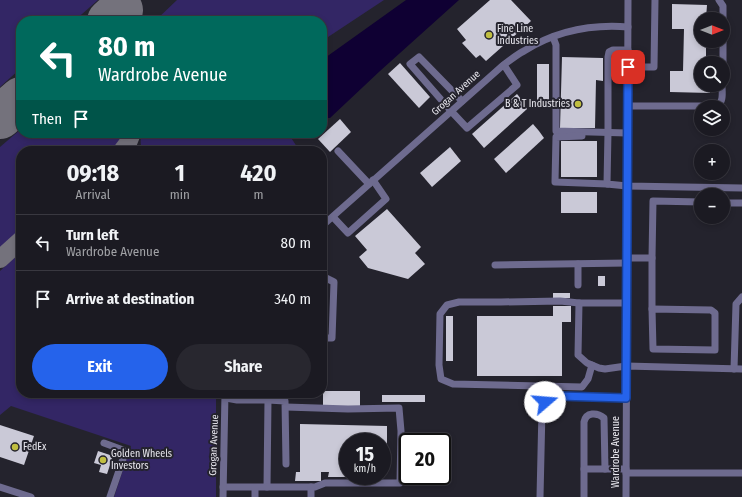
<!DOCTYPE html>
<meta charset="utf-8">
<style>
:root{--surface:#1b1a22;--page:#28272f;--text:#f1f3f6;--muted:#a0a1a5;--line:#393840;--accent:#2563eb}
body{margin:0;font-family:"Fira Sans Condensed",sans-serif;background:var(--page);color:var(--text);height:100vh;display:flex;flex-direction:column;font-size:15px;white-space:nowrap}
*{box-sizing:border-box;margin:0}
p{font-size:13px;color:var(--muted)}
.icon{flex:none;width:22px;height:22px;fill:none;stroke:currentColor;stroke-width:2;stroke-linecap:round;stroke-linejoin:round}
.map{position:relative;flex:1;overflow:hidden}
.drawer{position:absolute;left:16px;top:146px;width:311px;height:252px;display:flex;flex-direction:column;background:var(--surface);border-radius:16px;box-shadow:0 2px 6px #0003,0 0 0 1px var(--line)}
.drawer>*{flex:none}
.banner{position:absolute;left:16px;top:16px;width:311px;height:122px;border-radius:16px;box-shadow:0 2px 6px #0003,0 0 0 1px var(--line);background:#00695c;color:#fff;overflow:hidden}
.needle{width:26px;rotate:90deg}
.controls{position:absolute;left:694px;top:12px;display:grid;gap:8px}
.controls a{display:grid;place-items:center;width:36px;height:36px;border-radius:50%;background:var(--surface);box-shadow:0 2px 6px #0003,0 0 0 1px var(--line);font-size:20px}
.speed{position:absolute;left:339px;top:433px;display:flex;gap:8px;font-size:20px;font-weight:700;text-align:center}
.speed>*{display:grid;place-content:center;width:52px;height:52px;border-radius:50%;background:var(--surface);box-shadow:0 2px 6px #0003,0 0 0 1px var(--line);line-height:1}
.speed small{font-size:10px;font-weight:400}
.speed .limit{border:2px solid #111;border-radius:6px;background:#fff;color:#111}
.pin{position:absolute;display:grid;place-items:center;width:34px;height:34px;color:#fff;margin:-17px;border-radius:8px;box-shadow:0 2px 6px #0006}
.me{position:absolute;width:44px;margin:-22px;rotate:72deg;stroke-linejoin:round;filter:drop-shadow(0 0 3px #0008)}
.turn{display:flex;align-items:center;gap:14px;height:84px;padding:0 16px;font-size:18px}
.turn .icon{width:52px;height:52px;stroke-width:2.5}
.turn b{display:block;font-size:28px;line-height:34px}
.then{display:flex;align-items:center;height:38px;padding:0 16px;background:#0003;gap:8px;font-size:15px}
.eta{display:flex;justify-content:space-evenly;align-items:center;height:68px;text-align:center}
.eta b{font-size:24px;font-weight:700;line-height:28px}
.action{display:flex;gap:8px;margin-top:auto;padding:8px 16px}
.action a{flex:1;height:46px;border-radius:24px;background:var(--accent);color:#fff;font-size:16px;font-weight:700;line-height:46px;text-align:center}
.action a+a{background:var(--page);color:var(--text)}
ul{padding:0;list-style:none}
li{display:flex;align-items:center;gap:12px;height:56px;padding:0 16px;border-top:1px solid var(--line)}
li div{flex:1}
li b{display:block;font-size:15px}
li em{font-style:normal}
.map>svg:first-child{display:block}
</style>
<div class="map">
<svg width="742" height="497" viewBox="0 0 742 497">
<rect width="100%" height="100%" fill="#24232d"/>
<g fill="#332665">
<polygon points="0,0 98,0 74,21 21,21 21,68 0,87"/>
<polygon points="177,0 384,0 322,41 322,21 155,21"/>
<path d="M21,129V133H123C121,141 115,146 109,151H21V229L0,248V147Z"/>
<path d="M141,133H288L299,150L298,151H144C139,146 141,139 141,133Z"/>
<polygon points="21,252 21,393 216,393 216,497 114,497 131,446 11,406 0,415 0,271"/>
</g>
<polygon fill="#0f0033" points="406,0 459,0 380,71 330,118 322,118 322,60"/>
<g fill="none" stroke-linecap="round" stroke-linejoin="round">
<g stroke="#74727c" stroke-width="18">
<polyline points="122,151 128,143 132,133"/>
<polyline points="0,259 21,240"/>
</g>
<g stroke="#74727c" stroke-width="44">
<polyline points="109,21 121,10"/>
<polyline points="0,117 21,99"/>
</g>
</g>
<g fill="#cac9d7">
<polygon points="490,0 511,0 531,21 486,61 480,55 476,58 462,43 466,40 457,29"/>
<polygon points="672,4 707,5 706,19 701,19 701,41 706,41 706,63 701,63 701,85 710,85 710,93 670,92 670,71 683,71 684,29 672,29"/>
<polygon points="562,57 603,58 603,81 596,80 595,128 560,128"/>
<polygon points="400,63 430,97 419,108 388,74"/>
<rect x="537" y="64" width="12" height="36"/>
<polygon points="517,94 521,99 527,109 484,148 472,134"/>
<polygon points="340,119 351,132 330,152 318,139"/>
<polygon points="533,124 539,131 544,138 506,173 494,159"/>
<rect x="561" y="141" width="36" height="36"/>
<polygon points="450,147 461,161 432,187 420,173"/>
<rect x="561" y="192" width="36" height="21"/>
<polygon points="387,209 421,247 415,253 425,264 408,279 368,268 359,257 367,250 355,236"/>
<rect x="598" y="276" width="7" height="10"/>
<rect x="553" y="293" width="17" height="5"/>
<polygon points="553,306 571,306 571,322 562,322 562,376 477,376 477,316 553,316"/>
<rect x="446" y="316" width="7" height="45"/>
<rect x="323" y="391" width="37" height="16"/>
<rect x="382" y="395" width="43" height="7"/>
<polygon points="300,424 387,426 387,473 382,473 382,442 348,442 348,477 328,477 329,472 321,472 321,481 295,481 296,472 300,472"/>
<polygon points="0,425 34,436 24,465 0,457"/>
<polygon points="98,451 113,456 107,474 99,472 101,465 94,463"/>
<polygon points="406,452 408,452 408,476 425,476 425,482 406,482"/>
</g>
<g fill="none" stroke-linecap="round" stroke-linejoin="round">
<g stroke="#6e6b8f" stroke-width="7">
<polyline points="719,0 723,6 723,41"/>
<polyline points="553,37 556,45 556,131 627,133"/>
<polyline points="628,50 613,50 609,52 608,57 608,132 607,184 627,186 742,188"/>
<polyline points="723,63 723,41"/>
<polyline points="628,67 654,67 655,0"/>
<polyline points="462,101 419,57 410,64 451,111 467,128 517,85 504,65"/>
<path d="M627,106H717C724,102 722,92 722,85"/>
<polyline points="582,136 556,137 555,182 607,184"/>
<polyline points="338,151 369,184"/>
<polyline points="723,203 742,203"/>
<polyline points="333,217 348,233 386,199 373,180"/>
<path d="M322,226L501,67C509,61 516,55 524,51C556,31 591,24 628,27"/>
<polyline points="627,258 652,258"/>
<polyline points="578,264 578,285"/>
<polyline points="495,265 627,263"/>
<polyline points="322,276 334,282 332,338 322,338"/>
<polyline points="579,303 560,301 501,302 459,302 447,305 440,314 439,365 441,379 453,384 582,387 588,379 592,365"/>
<polyline points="626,303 579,303 578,355 587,363 599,368 605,369 626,366 742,369"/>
<polygon points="652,309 711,310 715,313 715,350 653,349"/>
<polyline points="652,309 652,258 653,201 701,202"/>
<polyline points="734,369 736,304 742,297"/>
<polyline points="268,400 285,401 286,464"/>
<polyline points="104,443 123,450 123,459 110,497"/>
<path d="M584,469V422C586,412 597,412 604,418L605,469"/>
<polyline points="626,473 742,473"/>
<polyline points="0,487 31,497"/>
<polyline points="223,487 267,487 268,400 237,400 226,398"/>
<polyline points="267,487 315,487 325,483 400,483 401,431 399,408 348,409 286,407"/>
<polyline points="311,487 311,497"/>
<polyline points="255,488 255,497"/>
<polyline points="223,497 225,393"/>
<polyline points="540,497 542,409 545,403 552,398 559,396 626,398"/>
<polyline points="584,497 584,469 626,469"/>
<polyline points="626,497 628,0"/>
</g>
</g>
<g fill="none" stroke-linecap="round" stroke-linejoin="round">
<g stroke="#184099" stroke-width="10">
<polyline id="route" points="545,402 552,398 559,396 626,398 628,67"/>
</g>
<use href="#route" stroke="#2563eb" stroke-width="7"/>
</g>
<g fill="#c0be41" stroke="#24232d" stroke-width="1.5">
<circle cx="489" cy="35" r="4"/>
<circle cx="578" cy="104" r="4"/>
<circle cx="15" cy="447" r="4"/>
<circle cx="103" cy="460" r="4"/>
</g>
<g text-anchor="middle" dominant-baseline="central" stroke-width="4" stroke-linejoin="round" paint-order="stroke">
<g font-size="10" fill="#eae9f0" stroke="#24232d" text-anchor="start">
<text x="497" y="29">Fine Line<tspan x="497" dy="12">Industries</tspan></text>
<text x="570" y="104" text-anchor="end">B &amp; T Industries</text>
<text x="23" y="447">FedEx</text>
<text x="111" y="454">Golden Wheels<tspan x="111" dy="12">Investors</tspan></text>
</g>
<g font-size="10" fill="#eae9f0" stroke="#24232d">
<text transform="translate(456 93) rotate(-42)">Grogan Avenue</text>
<text transform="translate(214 445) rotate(-88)">Grogan Avenue</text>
<text transform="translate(616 452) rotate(-90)">Wardrobe Avenue</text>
</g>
</g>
</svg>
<div class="controls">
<a><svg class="needle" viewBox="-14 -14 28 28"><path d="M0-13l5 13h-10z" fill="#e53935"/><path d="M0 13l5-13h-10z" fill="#a0a1a5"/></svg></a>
<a><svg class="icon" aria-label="search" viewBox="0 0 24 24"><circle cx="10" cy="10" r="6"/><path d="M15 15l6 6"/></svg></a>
<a><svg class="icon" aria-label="layers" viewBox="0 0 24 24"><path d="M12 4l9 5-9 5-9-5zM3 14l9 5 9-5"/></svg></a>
<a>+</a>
<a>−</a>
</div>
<div class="speed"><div>15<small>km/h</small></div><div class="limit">20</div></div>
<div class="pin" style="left:628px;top:67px;background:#d93025"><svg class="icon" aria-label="arrive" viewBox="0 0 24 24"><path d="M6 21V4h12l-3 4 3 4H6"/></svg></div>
<svg class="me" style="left:545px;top:402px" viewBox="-20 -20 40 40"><circle r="19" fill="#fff"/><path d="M0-13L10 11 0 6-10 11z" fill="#2563eb"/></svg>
<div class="banner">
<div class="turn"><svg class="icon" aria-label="left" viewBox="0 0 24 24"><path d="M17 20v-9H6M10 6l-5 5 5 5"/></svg><div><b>80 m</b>Wardrobe Avenue</div></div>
<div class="then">Then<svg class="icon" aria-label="arrive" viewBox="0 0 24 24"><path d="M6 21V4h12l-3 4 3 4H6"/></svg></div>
</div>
<section class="drawer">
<div class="eta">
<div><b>09:18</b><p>Arrival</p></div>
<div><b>1</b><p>min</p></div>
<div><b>420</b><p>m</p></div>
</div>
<ul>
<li><svg class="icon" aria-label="left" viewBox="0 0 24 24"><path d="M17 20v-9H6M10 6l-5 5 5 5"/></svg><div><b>Turn left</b><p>Wardrobe Avenue</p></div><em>80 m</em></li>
<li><svg class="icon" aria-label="arrive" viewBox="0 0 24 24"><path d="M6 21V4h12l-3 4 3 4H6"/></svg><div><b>Arrive at destination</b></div><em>340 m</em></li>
</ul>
<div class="action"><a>Exit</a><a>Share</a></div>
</section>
</div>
